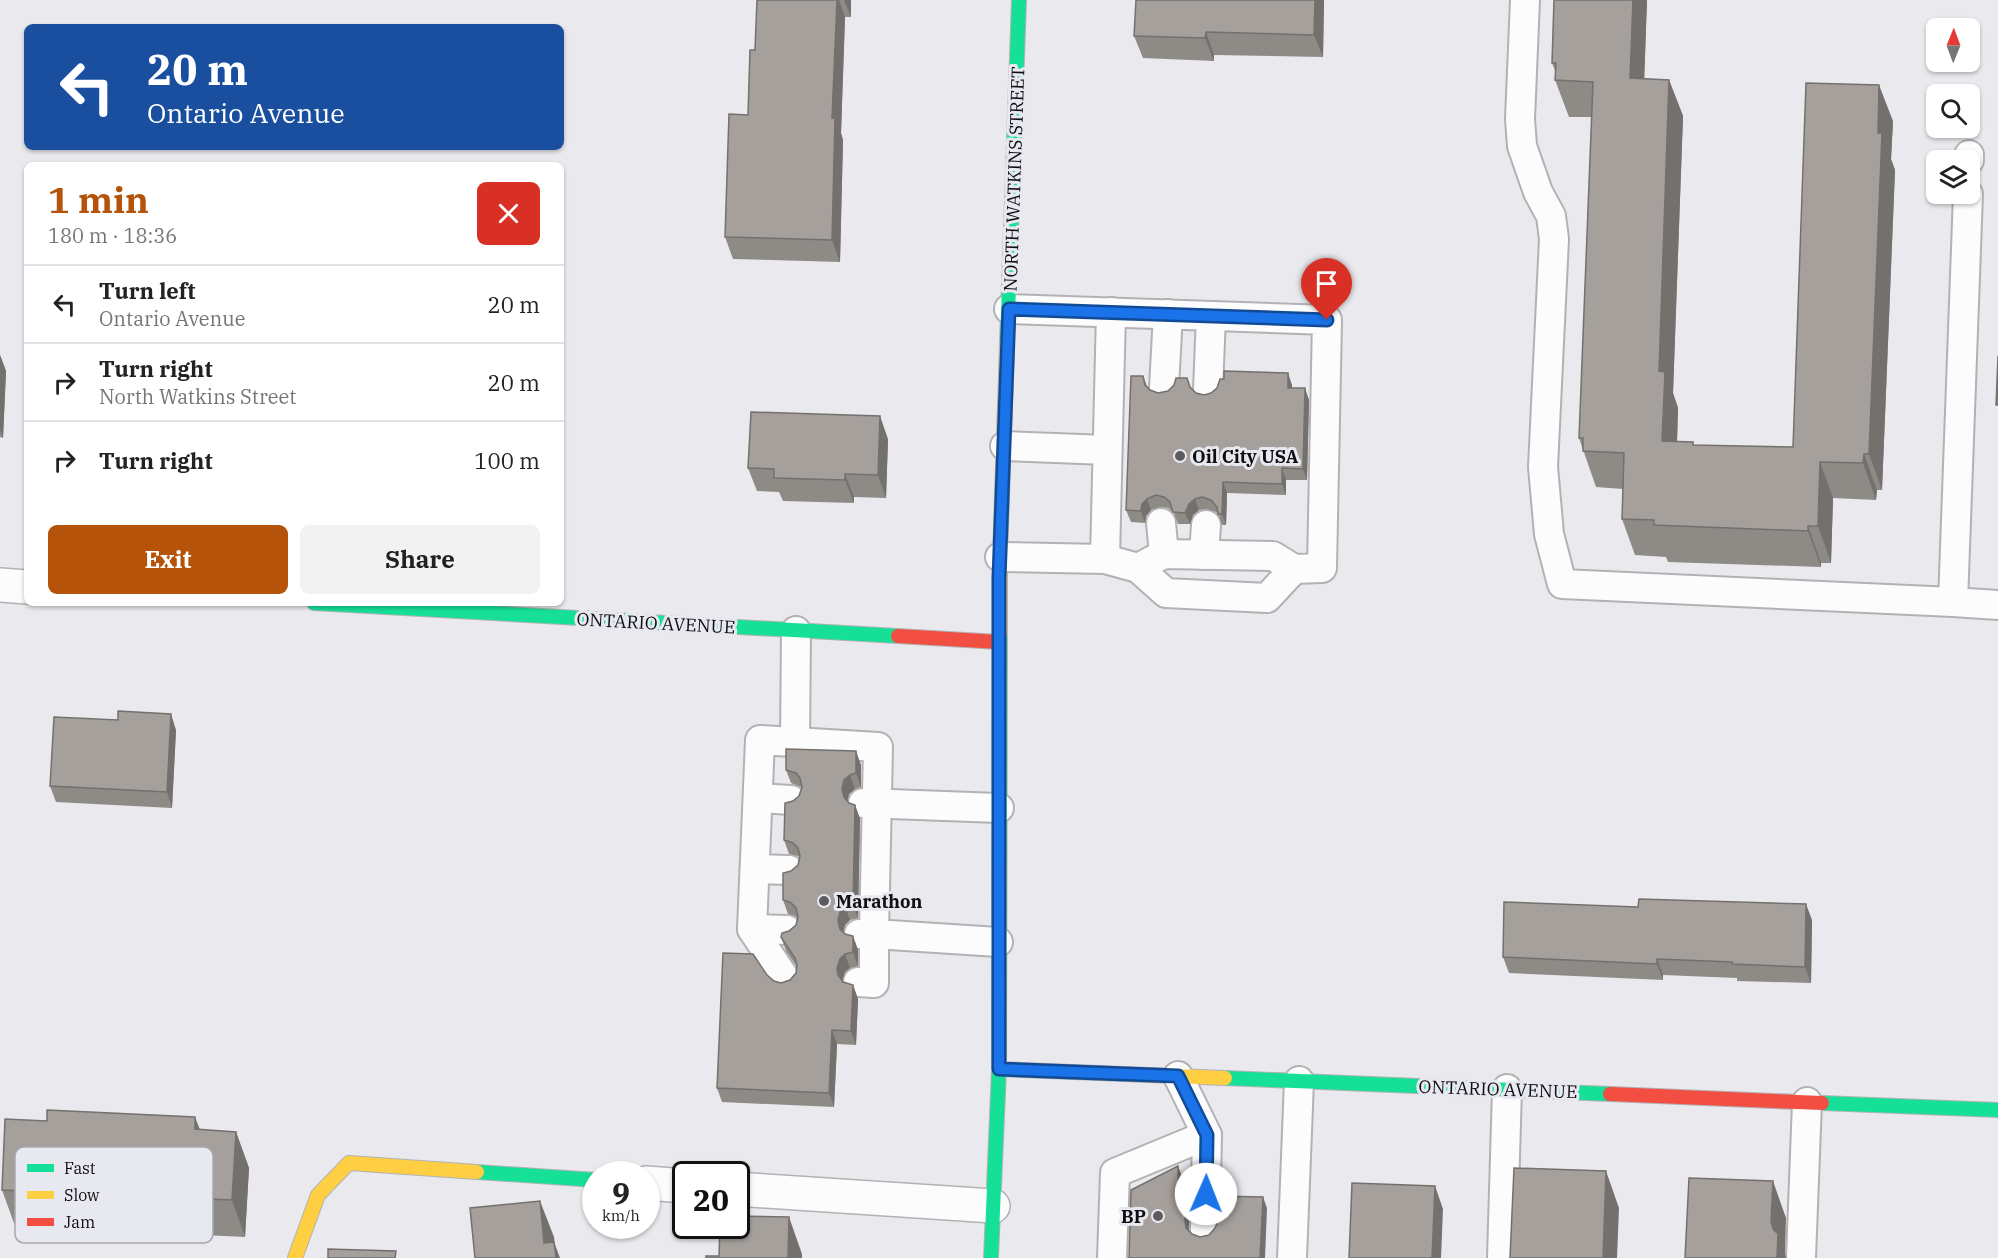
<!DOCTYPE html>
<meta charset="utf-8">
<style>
:root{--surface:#fff;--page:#f2f2f2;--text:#222;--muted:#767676;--line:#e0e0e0;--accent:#b45309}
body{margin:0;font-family:"IBM Plex Serif",serif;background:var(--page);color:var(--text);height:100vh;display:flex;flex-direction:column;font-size:22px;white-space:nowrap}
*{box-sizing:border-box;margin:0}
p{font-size:20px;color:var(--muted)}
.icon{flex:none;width:33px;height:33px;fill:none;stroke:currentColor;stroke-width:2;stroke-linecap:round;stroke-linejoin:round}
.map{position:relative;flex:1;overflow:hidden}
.drawer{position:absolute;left:24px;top:162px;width:540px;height:444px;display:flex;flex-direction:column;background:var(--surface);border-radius:9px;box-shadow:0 2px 4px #0004}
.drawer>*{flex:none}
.banner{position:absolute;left:24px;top:24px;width:540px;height:126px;border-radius:9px;box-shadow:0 2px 4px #0004;background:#1a4fa0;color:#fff;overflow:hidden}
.needle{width:39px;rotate:1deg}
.fabs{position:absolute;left:1926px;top:18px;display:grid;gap:12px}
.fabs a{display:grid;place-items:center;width:54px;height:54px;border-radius:9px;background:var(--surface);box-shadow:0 2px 4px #0004;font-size:30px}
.speed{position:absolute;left:582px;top:1161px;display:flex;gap:12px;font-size:30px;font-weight:700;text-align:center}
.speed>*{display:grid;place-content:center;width:78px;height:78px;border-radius:50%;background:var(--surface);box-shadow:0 2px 4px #0004;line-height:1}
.speed small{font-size:15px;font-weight:400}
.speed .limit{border:3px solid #111;border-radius:9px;background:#fff;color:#111}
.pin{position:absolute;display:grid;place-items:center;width:51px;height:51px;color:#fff;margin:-62px -26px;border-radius:50% 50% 50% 0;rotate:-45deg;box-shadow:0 0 6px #0007}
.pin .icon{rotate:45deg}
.me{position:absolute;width:66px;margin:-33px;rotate:1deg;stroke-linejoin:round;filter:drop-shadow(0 0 4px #0008)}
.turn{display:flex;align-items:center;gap:21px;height:126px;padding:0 24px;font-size:27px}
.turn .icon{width:78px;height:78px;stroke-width:2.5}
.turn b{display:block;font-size:42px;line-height:51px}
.round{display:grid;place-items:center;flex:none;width:63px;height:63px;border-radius:9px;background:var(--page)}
.headline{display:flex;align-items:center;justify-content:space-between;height:102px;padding:0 24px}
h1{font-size:36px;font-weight:700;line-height:45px;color:var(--accent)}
.primary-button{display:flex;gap:12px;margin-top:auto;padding:12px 24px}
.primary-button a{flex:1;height:69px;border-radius:9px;background:var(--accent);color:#fff;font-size:24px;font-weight:700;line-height:69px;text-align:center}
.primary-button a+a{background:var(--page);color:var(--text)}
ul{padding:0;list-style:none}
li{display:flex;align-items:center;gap:18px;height:78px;padding:0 24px;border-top:2px solid var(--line)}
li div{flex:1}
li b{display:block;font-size:22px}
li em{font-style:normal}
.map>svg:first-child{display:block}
</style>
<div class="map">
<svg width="1998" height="1258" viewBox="0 0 1998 1258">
<rect width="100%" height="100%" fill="#eaeaee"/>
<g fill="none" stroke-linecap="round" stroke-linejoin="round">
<g stroke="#b2b2b5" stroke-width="32">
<g id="lane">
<polyline points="1525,0 1520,119 1522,146 1538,192 1551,216 1554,239 1543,467 1549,534 1562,584 1953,602"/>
<polyline points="1969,160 1969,155"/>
<polyline points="1968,194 1953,602 1998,605"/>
<polyline points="1164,388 1168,314"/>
<polyline points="1208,390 1211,316"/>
<polyline points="1005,446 1107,450"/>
<polyline points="1161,523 1164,554"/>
<polyline points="1204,555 1206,525"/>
<polyline points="1000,557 1105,559 1138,568 1164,554 1273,556 1294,569 1322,568 1327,320 1009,309"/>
<polyline points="1105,559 1111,312"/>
<polyline points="1138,568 1166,593 1267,598 1294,569"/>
<polyline points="795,743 796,631"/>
<polyline points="758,798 791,800"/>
<polyline points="863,803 999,808"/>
<polyline points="755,869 789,870"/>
<polyline points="752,929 787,930"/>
<polyline points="786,980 752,929 760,740 878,747 874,934 998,942"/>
<polyline points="858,982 874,983 874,934 859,934"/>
<polyline points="1178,1076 1207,1135 1205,1231"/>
<polyline points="1112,1258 1115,1173 1207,1135"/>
<polyline points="1292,1258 1299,1081"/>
<polyline points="1502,1258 1507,1089"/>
<polyline points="1801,1258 1807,1102"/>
</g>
</g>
<g stroke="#b2b2b5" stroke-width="36">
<g id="street">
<polyline points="0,585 27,587"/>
<polyline points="646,1183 686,1186"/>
<polyline points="736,1189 993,1206"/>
</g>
</g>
<g stroke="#b2b2b5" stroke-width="16">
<g id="fast">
<polyline points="1007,343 1019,0"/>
<polyline points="314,603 898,636"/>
<polyline points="1225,1078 1610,1094"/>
<polyline points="1822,1103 1998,1110"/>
<polyline points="477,1172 596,1180"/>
<polyline points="991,1258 999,1069 1000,633"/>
</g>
</g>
<g stroke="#b2b2b5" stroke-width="16">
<g id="slow">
<polyline points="1000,633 1000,557 1007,343"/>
<polyline points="999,1069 1225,1078"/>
<polyline points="295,1258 318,1195 349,1163 477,1172"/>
</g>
</g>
<g stroke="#b2b2b5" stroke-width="16">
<g id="jam">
<polyline points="898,636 999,642"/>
<polyline points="1610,1094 1822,1103"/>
</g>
</g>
<use href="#lane" stroke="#fcfcfc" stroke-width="28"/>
<use href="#street" stroke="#fcfcfc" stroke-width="33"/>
<use href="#fast" stroke="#16e098" stroke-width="14"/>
<use href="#slow" stroke="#ffcf43" stroke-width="14"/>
<use href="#jam" stroke="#f24e42" stroke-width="14"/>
</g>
<g fill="#8e8a86">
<polygon points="757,0 851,0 851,17 845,17 841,133 843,140 840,262 733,259 725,237 748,115 755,50"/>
<polygon points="1324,0 1323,57 1214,55 1214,61 1143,58 1134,36"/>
<polygon points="1554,0 1647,0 1644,79 1669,80 1683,116 1673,393 1678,408 1677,442 1693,442 1694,445 1793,447 1893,121 1891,159 1895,170 1882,490 1877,490 1876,500 1833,498 1831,563 1821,563 1821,567 1668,562 1666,557 1635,555 1622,519 1623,489 1596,487 1579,438 1592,117 1569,117 1555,80 1556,73 1552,63"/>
<polygon points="0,355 6,371 3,438 0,437"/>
<polygon points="1143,376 1147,386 1150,390 1158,393 1191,388 1196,393 1204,395 1292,385 1292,388 1309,400 1307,480 1286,480 1286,495 1227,493 1226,525 1222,525 1219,516 1216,512 1207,509 1199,510 1193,515 1190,524 1178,524 1174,513 1168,508 1160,507 1151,510 1146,516 1145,523 1131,522 1126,510"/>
<polygon points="888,439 886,498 854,497 854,503 783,501 779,492 757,491 748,468"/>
<polygon points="176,730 172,808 56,802 50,786"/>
<polygon points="861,765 861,787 855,789 849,794 847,801 849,803 855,805 860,819 858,918 850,920 845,925 843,932 845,934 853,936 858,950 858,966 850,968 845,972 842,980 843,982 853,985 858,999 856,1045 837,1044 834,1107 722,1102 717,1088 767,975 774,981 781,983 790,980 796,973 797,967 786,951 781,937 796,925 798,919 795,916 788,914 783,900 791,871 798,865 800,858 798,856 789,854 784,840 793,801 799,796 802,788 801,787 791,783 786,770"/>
<polygon points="1812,920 1811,983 1737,981 1737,978 1663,975 1663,980 1509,973 1503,957"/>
<polygon points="200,1130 236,1132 249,1168 245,1237 15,1226 2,1190"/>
</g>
<g fill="#74706d">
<polygon points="837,0 839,0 845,17 841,133 843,140 840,262 832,240 832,118"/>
<polygon points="844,0 851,0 851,17"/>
<polygon points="1315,0 1324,0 1323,57 1314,35"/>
<polygon points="1633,0 1647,0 1643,115 1630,78"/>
<polygon points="1206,32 1214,55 1214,61 1205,38"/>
<polygon points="1669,80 1683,116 1673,393 1678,408 1676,477 1662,441 1659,371"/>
<polygon points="1879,85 1893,121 1891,159 1895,170 1882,490 1869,454"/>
<polygon points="0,355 6,371 3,438 0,429"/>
<polygon points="1288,373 1292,385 1292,400 1288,388"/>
<polygon points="1305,388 1309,400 1307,480 1303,469"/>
<polygon points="880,416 888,439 886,498 878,475"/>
<polygon points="1864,454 1877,490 1876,500 1863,463"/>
<polygon points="1820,462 1833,498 1831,563 1818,526"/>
<polygon points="1282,468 1286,480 1286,495 1282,484"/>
<polygon points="845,474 854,497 854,503 845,480"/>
<polygon points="1223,482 1227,493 1226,525 1222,514"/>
<polygon points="1147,499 1151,510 1146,516 1145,523 1141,511 1142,504"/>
<polygon points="1195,499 1199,510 1193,515 1190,524 1185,513 1189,504"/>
<polygon points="1808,526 1821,563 1821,567 1808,531"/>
<polygon points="171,714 176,730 172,808 167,792"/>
<polygon points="856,751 861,765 861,787 856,773"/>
<polygon points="850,775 855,789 849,794 847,803 844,797 842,789 844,780"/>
<polygon points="855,805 860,819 858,918 853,904"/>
<polygon points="1806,904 1812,920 1811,983 1805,967"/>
<polygon points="845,906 850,920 845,925 843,933 840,929 838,920 840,912"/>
<polygon points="853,936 858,950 858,966 853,952"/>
<polygon points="845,954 850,968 845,972 842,982 838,975 837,968 840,959"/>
<polygon points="1657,959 1663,975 1663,980 1657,964"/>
<polygon points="853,985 858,999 856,1045 851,1031"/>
<polygon points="832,1030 837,1044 834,1107 829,1093"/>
<polygon points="195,1117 209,1153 195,1129"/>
<polygon points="236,1132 249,1168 245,1237 232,1200"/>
<polygon points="1178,1166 1182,1176 1182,1205 1178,1194"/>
<polygon points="1606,1171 1619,1208 1617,1258 1603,1258"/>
<polygon points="1773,1181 1786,1218 1785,1254 1786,1258 1777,1258 1771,1221"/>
<polygon points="1435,1186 1443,1209 1441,1258 1432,1258"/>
<polygon points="1185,1194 1189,1205 1189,1231 1186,1228 1185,1220"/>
<polygon points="1263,1197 1267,1208 1265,1258 1260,1258"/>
<polygon points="540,1201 554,1237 556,1258 544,1243"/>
<polygon points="789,1217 802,1254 802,1258 788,1258"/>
<polygon points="554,1242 560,1258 556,1258"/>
</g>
<g fill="#a5a09c" stroke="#74706d" stroke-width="1.5">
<polygon points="757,0 837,0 832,118 835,118 832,240 725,237 729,114 748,115 750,50 755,50"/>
<polygon points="1136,0 1315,0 1314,35 1206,32 1205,38 1134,36"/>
<polygon points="1554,0 1633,0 1630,78 1669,80 1659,371 1665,372 1662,441 1693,442 1693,445 1793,447 1806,83 1879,85 1878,133 1882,133 1869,454 1864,454 1863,463 1820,462 1818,526 1808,526 1808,531 1654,525 1654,520 1622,519 1624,453 1583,451 1583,438 1579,438 1593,82 1555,80 1556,63 1552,63"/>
<polygon points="1998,356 1998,405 1996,405"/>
<polygon points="1224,371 1288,373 1288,388 1305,388 1303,469 1282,468 1282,484 1223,482 1222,514 1218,514 1217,507 1211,500 1202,497 1195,499 1189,504 1185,513 1173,512 1170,502 1164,497 1156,495 1147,499 1142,504 1141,511 1126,510 1131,376 1143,376 1145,385 1150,390 1158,393 1168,391 1174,385 1176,378 1187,378 1190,387 1196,393 1204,395 1211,393 1217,388 1220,379 1224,379"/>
<polygon points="751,412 880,416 878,475 845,474 845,480 774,478 774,469 748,468"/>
<polygon points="118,711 171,714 167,792 50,786 54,717 118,720"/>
<polygon points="786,749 856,751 856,773 850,775 844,780 842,789 844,797 849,803 855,805 853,904 845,906 840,912 838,920 840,929 845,934 853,936 853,952 845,954 840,959 837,968 838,975 843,982 853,985 851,1031 832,1030 829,1093 717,1088 723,953 753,954 767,975 774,981 781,983 790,980 796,973 797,965 795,958 781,937 782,933 789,931 796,925 798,917 796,908 790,902 783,900 783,873 791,871 798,865 800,856 798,848 793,843 784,840 785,803 793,801 799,796 802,787 800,778 796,773 786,770"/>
<polygon points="1639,899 1806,904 1805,967 1732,964 1732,962 1657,959 1657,964 1503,957 1504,902 1638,907"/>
<polygon points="47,1110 195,1117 195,1129 236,1132 232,1200 2,1190 5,1119 47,1121"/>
<polygon points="1178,1166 1178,1194 1185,1194 1185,1220 1186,1228 1192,1234 1200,1237 1209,1235 1215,1228 1218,1221 1218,1196 1263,1197 1260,1258 1129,1258 1131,1190"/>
<polygon points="1514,1168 1606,1171 1603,1258 1510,1258"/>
<polygon points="1689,1178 1773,1181 1771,1221 1773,1229 1778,1234 1777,1258 1685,1258"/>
<polygon points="1352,1183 1435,1186 1432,1258 1349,1258"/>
<polygon points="540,1201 544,1243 554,1242 556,1258 475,1258 470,1208"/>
<polygon points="736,1216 789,1217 788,1258 706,1258 706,1256 719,1256 720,1226 736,1226"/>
<polygon points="328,1249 396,1251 395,1258 328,1258"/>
</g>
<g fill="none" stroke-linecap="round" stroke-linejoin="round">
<g stroke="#114b97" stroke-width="15">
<polyline id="route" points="1206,1194 1207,1135 1178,1076 999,1069 999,578 1009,309 1327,320"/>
</g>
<use href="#route" stroke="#1a73e8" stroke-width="10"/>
</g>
<g fill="#5c5c5f" stroke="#e8e8f0" stroke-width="2">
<circle cx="1180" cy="456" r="6"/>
<circle cx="824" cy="901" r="6"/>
<circle cx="1158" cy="1216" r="6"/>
</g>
<g text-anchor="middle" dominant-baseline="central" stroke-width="6" stroke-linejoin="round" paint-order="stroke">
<g font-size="18" fill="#0f0f12" stroke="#e8e8f0">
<text transform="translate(1014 179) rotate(-88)">NORTH WATKINS STREET</text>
<text transform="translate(656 623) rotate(3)">ONTARIO AVENUE</text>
<text transform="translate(1498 1089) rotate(2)">ONTARIO AVENUE</text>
</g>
<g font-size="18" font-weight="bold" fill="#0f0f12" stroke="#e8e8f0" text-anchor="start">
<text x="1192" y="456">Oil City USA</text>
<text x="836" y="901">Marathon</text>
<text x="1146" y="1216" text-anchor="end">BP</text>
</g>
</g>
<rect x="15" y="1147" width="198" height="96" rx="9" fill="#e8e8f0" stroke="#a7a7ad" stroke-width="1.5"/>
<rect x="27" y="1164" width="27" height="8" fill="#16e098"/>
<rect x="27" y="1191" width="27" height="8" fill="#ffcf43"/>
<rect x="27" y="1218" width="27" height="8" fill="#f24e42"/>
<g font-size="16" fill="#0f0f12">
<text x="64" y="1174">Fast</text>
<text x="64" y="1201">Slow</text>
<text x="64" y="1228">Jam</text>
</g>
</svg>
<div class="fabs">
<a><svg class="needle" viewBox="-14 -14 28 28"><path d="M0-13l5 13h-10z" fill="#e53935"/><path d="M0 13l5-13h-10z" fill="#767676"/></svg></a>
<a><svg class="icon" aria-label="search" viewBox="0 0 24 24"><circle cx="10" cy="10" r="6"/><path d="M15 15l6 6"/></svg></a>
<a><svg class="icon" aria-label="layers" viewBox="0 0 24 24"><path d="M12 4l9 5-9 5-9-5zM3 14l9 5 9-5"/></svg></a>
</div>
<div class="speed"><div>9<small>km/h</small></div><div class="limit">20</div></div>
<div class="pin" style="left:1327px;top:320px;background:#d93025"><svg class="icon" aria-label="arrive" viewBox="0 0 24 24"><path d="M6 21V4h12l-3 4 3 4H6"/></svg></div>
<svg class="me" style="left:1206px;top:1194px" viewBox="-20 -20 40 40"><circle r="19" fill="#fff"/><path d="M0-13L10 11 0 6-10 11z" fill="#1a73e8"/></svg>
<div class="banner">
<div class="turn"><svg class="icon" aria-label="left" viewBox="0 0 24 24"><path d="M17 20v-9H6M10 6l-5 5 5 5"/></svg><div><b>20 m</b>Ontario Avenue</div></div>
</div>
<section class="drawer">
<div class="headline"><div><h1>1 min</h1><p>180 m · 18:36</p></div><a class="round" style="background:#d93025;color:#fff"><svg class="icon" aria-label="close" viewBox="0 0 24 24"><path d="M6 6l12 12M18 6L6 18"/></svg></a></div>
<ul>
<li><svg class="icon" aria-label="left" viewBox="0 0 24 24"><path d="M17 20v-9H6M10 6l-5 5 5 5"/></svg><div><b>Turn left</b><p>Ontario Avenue</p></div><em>20 m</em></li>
<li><svg class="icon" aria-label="right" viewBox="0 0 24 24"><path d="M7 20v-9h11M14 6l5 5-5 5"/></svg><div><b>Turn right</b><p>North Watkins Street</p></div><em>20 m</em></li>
<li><svg class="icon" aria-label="right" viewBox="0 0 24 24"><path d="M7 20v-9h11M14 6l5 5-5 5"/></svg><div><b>Turn right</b></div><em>100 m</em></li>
</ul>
<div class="primary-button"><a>Exit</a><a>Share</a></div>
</section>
</div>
